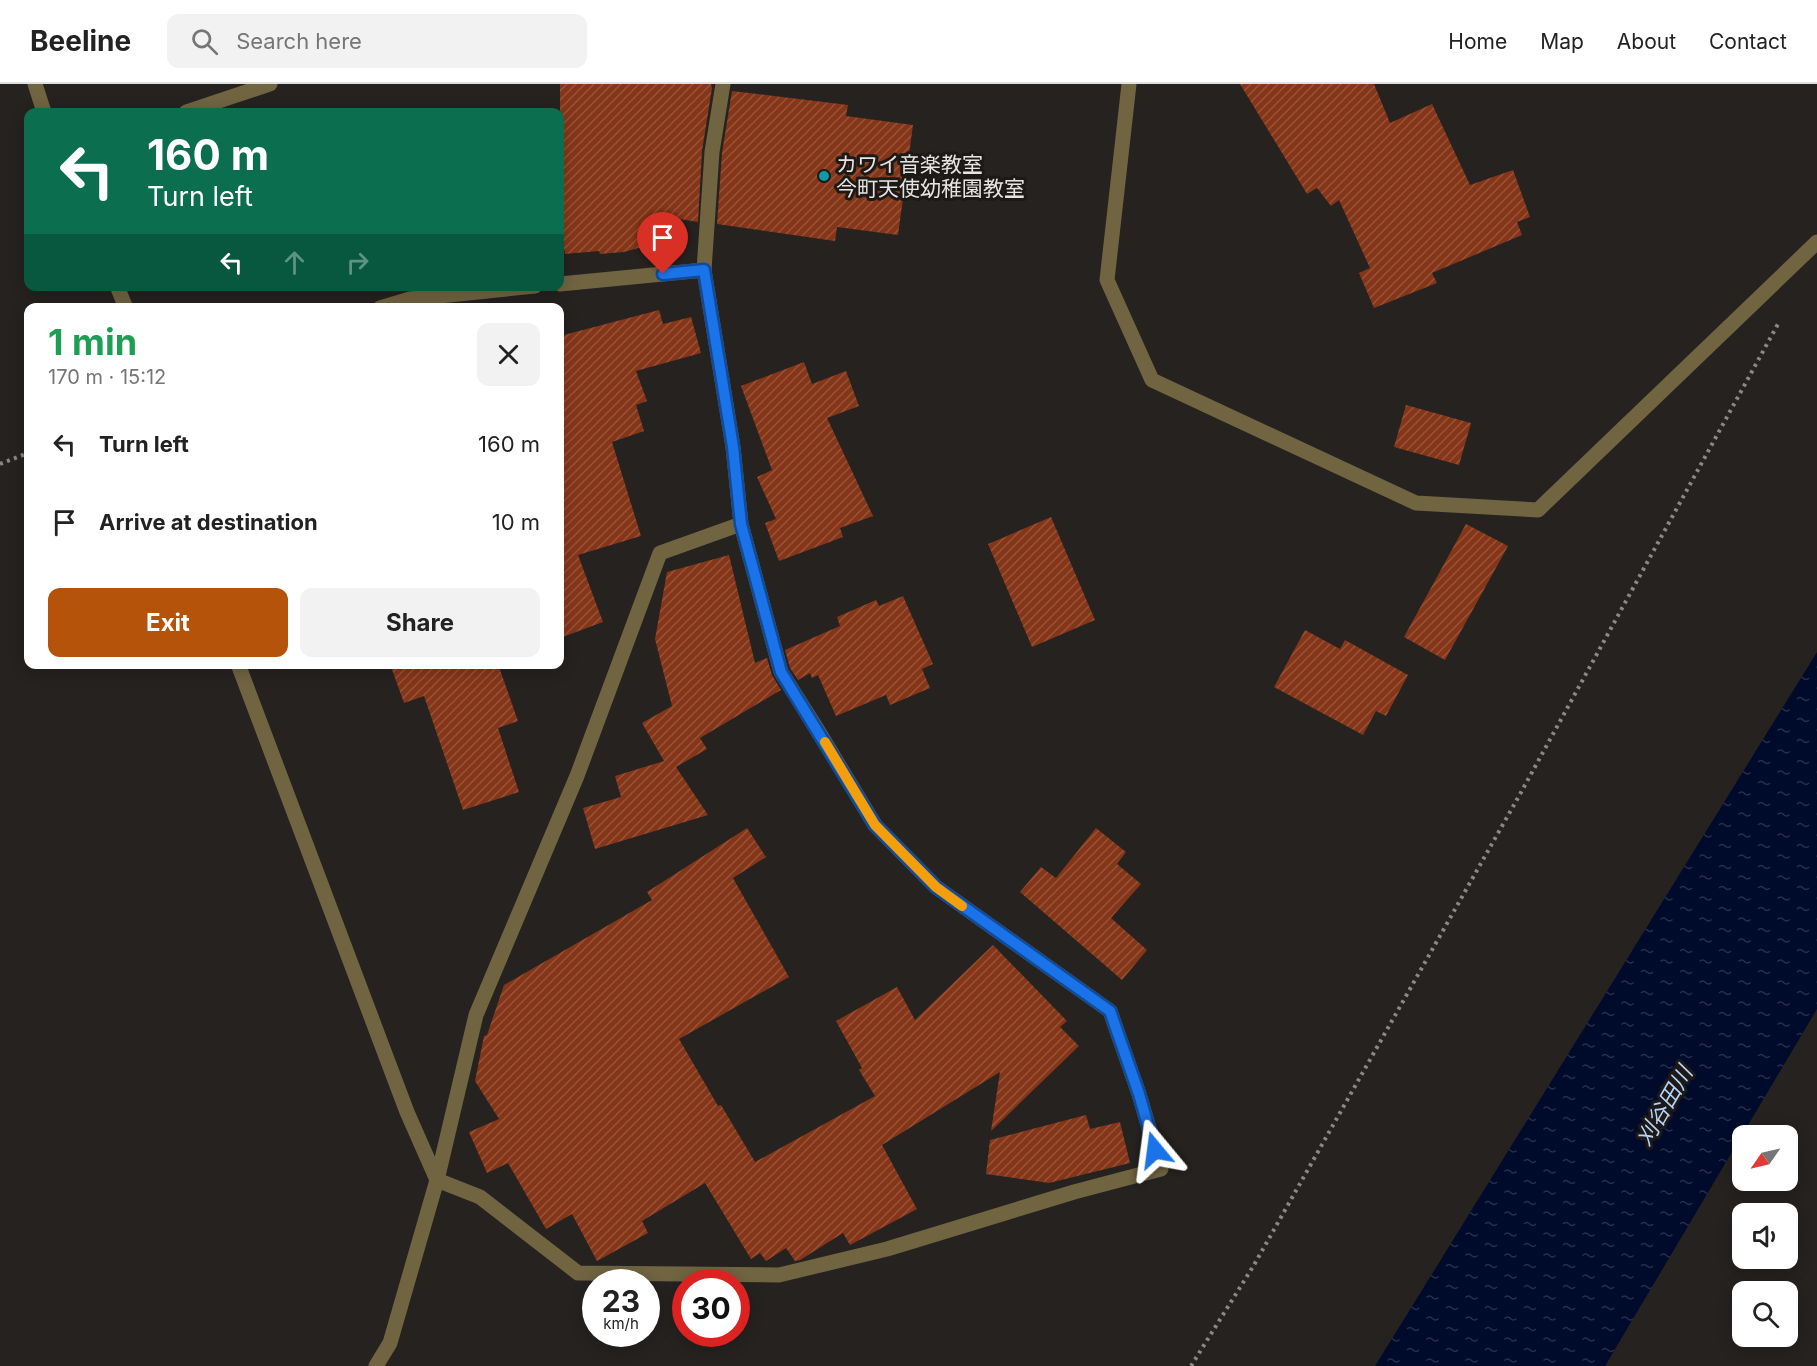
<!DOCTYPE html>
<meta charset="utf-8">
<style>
:root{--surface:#fff;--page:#f2f2f2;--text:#222;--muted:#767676;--line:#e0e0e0;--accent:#b45309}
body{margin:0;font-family:Inter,"Noto Sans JP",sans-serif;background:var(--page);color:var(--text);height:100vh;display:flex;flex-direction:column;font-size:22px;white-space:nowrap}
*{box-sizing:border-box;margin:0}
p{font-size:20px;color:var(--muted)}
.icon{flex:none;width:33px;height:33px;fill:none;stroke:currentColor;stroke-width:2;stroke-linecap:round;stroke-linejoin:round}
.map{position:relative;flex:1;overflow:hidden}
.details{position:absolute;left:24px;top:219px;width:540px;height:366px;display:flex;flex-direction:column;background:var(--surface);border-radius:12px;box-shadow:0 3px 15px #0003}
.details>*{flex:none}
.guide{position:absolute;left:24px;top:24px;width:540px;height:183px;border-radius:12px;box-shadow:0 3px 15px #0003;background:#0b6e4f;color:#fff;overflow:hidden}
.needle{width:39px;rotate:236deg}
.controls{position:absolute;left:1732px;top:1041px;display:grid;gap:12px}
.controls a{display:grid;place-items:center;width:66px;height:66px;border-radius:12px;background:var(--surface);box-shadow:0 3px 15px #0003;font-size:30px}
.speed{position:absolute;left:582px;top:1185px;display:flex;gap:12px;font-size:30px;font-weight:700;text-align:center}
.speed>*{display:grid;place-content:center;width:78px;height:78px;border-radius:50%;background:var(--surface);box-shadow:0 3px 15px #0003;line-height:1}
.speed small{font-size:15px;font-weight:400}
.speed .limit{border:9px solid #d22;background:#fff;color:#111}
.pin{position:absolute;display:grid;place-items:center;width:51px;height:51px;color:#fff;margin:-62px -26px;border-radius:50% 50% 50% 0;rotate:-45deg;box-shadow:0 0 6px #0007}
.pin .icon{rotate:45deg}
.me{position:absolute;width:66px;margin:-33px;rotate:344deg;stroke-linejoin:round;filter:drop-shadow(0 0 4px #0008)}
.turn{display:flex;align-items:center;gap:21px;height:126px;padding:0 24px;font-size:27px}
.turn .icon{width:78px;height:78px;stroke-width:2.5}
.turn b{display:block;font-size:42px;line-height:51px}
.lanes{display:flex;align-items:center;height:57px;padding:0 24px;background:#0003;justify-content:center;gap:30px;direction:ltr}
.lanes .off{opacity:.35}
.round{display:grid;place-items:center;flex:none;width:63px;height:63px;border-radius:12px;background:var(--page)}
.overview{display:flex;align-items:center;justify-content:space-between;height:102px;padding:0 24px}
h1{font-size:36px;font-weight:700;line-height:45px;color:#1e9e55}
.cta{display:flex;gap:12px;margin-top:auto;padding:12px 24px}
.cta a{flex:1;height:69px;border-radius:12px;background:var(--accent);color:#fff;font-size:24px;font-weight:700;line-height:69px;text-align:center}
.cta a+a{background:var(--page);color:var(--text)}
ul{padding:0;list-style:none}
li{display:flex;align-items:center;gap:18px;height:78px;padding:0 24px}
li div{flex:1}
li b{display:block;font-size:22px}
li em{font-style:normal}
header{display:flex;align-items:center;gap:36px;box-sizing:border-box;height:84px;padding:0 30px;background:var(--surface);border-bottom:2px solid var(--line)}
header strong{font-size:28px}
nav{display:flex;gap:33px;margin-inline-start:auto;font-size:21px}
.search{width:420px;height:54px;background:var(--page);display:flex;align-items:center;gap:15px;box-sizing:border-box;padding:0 21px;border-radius:12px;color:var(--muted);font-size:22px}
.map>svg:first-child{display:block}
</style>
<header>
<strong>Beeline</strong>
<div class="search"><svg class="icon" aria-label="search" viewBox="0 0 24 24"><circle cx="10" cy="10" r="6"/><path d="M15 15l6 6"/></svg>Search here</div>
<nav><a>Home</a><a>Map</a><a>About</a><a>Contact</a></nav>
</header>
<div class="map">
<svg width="1817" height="1282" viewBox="0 0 1817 1282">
<defs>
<pattern id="water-ripples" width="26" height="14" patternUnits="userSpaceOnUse" patternTransform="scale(1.5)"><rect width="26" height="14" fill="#000b2b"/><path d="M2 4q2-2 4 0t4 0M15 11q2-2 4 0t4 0" fill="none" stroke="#252e4a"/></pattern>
<pattern id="building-hatch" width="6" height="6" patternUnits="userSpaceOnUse" patternTransform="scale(1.5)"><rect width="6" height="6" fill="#863618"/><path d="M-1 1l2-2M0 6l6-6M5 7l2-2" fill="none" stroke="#975339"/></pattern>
</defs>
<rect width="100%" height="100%" fill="#252220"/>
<polygon fill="url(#water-ripples)" points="1817,568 1817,925 1605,1282 1375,1282"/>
<g fill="url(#building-hatch)">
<polygon points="560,0 711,0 712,4 702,67 698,138 667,133 674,154 624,168 600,170 599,167 565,170 564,164 560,165"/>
<polygon points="1240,0 1374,0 1390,39 1432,20 1470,101 1513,86 1530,133 1517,138 1522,151 1432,189 1437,199 1374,224 1359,189 1370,184 1339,116 1331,122 1317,104 1307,110"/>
<polygon points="732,7 848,21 846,32 913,41 898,151 837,143 835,157 717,140 722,69"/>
<polygon points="659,226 663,240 691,233 701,269 636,287 647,317 636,321 644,347 612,358 641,452 578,471 603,538 560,554 560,252"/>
<polygon points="804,278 812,300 846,287 859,322 827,334 873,432 840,444 843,453 779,477 765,439 776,435 757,393 772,386 741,302"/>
<polygon points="1406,321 1471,339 1459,381 1394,363"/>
<polygon points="1051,433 1095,536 1032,563 988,460"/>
<polygon points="1466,440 1508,462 1445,576 1404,553"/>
<polygon points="729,471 755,579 767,574 772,591 781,606 700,654 707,665 676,683 708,731 595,765 583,724 621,713 615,692 664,677 642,639 672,622 655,555 667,488"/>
<polygon points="903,512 933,580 922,585 930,604 890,621 886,611 836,632 818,591 812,594 810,589 798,596 790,584 785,566 840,542 837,533 876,516 879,522"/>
<polygon points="1305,546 1340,565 1345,556 1408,591 1386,632 1376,627 1363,651 1274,603"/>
<polygon points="390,580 498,580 518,637 498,644 519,708 463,726 424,612 404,619"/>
<polygon points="747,744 766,773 733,794 789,893 679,955 718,1022 721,1021 755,1078 875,1012 859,986 862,984 836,937 897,903 915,936 993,861 1067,937 1060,943 1079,962 991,1047 1000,988 882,1061 917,1125 850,1161 843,1149 800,1176 795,1177 786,1164 766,1177 760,1169 751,1175 705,1099 642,1137 648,1149 597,1177 572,1130 546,1145 508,1079 487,1089 469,1048 499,1035 475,997 484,952 487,951 504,901 652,816 647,808"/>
<polygon points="1096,744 1126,768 1117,780 1141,800 1111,834 1147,866 1122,896 1020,808 1041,783 1056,794"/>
<polygon points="1086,1031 1090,1045 1120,1038 1130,1079 1049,1099 986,1090 990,1056"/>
</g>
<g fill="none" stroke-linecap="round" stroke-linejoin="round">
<g stroke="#8b8987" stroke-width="4" stroke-dasharray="3 4.5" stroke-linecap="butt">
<polyline points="0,380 28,369"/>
<polyline points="1191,1282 1254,1181 1519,712 1778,240"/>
</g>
<polyline stroke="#706441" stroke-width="15" points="1129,0 1107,196 1152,296 1416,419 1538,426 1817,158"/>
<g stroke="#706441" stroke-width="15">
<polyline points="723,0 712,68 704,186 733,363 741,440 781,588 817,645 875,741 936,803 1110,927 1139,1010 1161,1085 1074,1108 887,1165 779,1191 578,1189 480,1113 437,1096 476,931 577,692 660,469 741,440"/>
<polyline points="186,28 270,0"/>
<polyline points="560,200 704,186"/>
<polyline points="380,224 410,215 535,202"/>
</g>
<g stroke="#706441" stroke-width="15">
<polyline points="35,0 44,28"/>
<polyline points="117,202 126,224"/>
<polyline points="238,580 407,1028 437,1096 390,1259 376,1282"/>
</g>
</g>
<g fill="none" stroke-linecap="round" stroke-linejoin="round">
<g stroke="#114b97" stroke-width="15">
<polyline id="route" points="663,190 704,186 733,363 741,440 781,588 875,741 936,803 1110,927 1139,1010 1155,1066"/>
</g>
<use href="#route" stroke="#1a73e8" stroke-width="10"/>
<polyline stroke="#f59e0b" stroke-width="10" points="825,658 875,741 936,803 962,822"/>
</g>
<circle fill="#0f9aa8" stroke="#1c1917" stroke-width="2" cx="824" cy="92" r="6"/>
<g text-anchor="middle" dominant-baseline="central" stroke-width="6" stroke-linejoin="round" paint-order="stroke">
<g font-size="21" fill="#e6e4e3" stroke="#1c1917" text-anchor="start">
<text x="836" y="80">カワイ音楽教室<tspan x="836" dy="24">今町天使幼稚園教室</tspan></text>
</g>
<g font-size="22" font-style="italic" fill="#b8d3f8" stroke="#1c1917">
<text transform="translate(1664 1022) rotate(-60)">刈谷田川</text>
</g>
</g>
</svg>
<div class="controls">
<a><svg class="needle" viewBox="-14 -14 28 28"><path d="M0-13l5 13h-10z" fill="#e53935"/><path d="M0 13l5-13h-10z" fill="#767676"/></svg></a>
<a><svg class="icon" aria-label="sound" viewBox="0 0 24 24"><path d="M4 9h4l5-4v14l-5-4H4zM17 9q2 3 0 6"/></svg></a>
<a><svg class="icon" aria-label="search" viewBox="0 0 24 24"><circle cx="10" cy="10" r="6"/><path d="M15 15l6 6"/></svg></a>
</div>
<div class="speed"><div>23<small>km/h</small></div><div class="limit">30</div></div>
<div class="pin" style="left:663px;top:190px;background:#d93025"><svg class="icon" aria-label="arrive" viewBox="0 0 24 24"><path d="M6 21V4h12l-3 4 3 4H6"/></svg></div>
<svg class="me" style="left:1155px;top:1066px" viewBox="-20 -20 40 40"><path d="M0-17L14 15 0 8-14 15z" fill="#1a73e8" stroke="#fff" stroke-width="4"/></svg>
<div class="guide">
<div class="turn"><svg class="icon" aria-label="left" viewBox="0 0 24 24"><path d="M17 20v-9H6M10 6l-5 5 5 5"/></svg><div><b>160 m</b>Turn left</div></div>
<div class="lanes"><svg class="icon" aria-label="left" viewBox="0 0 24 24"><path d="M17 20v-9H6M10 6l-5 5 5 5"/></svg><svg class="icon off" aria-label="ahead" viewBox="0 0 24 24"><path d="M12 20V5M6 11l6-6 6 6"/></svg><svg class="icon off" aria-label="right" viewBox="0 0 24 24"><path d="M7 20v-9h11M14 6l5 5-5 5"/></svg></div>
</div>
<section class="details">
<div class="overview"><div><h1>1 min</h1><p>170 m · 15:12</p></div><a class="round"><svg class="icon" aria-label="close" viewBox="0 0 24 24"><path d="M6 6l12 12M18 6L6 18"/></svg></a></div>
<ul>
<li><svg class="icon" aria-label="left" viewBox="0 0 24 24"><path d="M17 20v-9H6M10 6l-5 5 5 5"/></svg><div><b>Turn left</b></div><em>160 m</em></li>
<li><svg class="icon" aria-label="arrive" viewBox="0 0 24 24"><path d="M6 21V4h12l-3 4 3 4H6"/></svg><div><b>Arrive at destination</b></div><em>10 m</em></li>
</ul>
<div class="cta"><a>Exit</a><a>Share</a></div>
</section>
</div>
